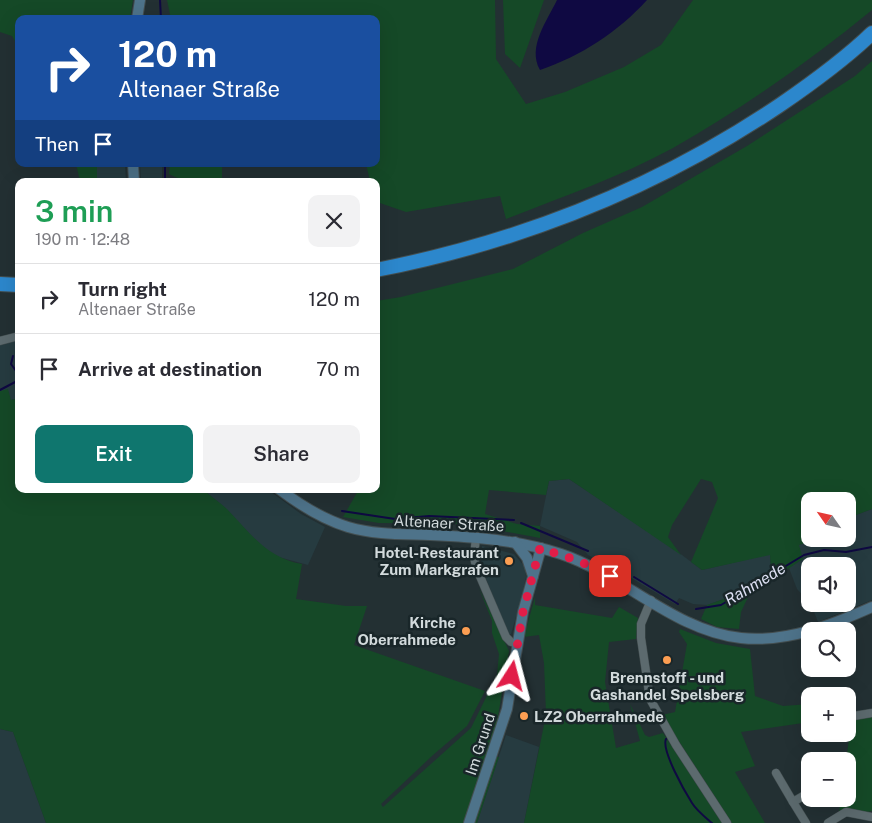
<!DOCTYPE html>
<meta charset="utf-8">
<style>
:root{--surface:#fff;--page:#f2f2f3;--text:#2b2b33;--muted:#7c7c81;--line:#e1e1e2;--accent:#0f766e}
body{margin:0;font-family:"Public Sans",sans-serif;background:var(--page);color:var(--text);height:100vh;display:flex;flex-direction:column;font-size:19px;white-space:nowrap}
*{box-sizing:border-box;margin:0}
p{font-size:16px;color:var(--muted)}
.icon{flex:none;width:28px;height:28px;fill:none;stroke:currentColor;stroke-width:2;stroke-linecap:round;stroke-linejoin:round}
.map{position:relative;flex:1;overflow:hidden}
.sheet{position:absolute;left:15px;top:178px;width:365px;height:315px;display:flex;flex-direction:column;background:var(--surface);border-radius:10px;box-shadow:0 5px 20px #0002}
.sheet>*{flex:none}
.hud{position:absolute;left:15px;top:15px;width:365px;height:152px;border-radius:10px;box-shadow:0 5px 20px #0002;background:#1a4fa0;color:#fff;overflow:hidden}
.needle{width:32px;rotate:304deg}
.tools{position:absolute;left:801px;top:492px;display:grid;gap:10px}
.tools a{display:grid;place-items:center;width:55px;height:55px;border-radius:10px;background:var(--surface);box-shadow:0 5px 20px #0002;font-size:25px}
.pin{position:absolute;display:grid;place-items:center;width:42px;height:42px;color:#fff;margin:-21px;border-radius:10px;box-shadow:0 2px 8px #0006}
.me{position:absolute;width:55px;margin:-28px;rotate:9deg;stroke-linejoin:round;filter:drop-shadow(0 0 4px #0008)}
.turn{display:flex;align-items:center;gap:18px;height:105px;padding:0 20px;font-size:22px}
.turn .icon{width:65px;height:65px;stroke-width:2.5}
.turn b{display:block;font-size:35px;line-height:42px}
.then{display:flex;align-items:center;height:48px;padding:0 20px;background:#0003;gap:10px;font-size:19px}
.round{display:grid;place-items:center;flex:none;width:52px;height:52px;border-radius:10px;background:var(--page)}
.overview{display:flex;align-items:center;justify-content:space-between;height:85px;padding:0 20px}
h1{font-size:30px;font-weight:600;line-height:38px;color:#1e9e55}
.cta{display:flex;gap:10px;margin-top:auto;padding:10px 20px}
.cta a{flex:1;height:58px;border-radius:10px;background:var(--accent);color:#fff;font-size:20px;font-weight:600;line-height:58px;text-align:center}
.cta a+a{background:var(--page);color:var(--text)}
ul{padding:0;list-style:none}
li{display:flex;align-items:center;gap:15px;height:70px;padding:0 20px;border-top:1px solid var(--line)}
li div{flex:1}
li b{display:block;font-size:19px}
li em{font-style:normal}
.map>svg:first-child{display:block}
</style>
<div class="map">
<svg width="872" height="823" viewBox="0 0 872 823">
<rect width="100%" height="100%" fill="#233033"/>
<g fill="#263b40">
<polygon points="97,164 125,164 126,181 97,181"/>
<polygon points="140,164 162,164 162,181 141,181"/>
<polygon points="19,340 19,398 11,400 0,391 0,345"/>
<polygon points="569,479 674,549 702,570 770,554 771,570 727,598 707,605 693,604 679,598 675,604 623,573 588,555 577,542 540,526 549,481"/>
<polygon points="202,489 267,489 301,514 325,527 308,565 275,556 260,545 225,508"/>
<polygon points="872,509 872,600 818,622 811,604 848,604 848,566 810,566 810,603 797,589 789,568 798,545 817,539 848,539 848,518"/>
<polygon points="482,546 514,554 525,567 526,577 522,596 511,634 508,634 481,566"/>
<polygon points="0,729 13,732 46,823 0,823"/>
<polygon points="506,735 539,747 524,823 477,823"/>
</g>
<g fill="#154927">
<polygon points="0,0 133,0 130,19 19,19 19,48 12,36 0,32"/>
<path d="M167,0H495L496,59L526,104L565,92L624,67L661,45L693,0H872V10C810,61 743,108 673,148C620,177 562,197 506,219L500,196L406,212L377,202L376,181H370L366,164H376V19H171Z"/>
<polygon points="503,0 544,0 520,68 505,54"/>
<polygon points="872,61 872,509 848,518 848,501 810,501 810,539 817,539 799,545 803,559 749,595 741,612 739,629 717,627 701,619 707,605 727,598 771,570 770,555 702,570 691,562 718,498 712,482 701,479 672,525 668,537 681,555 569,479 549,481 546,495 489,490 485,514 517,524 540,526 540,538 465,524 379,523 343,517 359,489 376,489 376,301 401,297 513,269 583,233 642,207 747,146 855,76"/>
<polygon points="76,164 97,164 97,181 80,181"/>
<polygon points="170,164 222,164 222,181 184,181 169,174"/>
<path d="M8,389L11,400L19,398V489H202C210,495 219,502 227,509C250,533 267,558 302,564L296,599L346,606H367L354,645L485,691L467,726L433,755L381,804L383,807L471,728L497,675L499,654L492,633V621L479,588L509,651L497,722L464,823H46L13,732L0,729V391Z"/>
<polygon points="535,597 535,605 612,618 619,607 638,618 636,639 609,642 605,682 616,748 640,741 630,704 645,735 649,737 663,733 722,823 524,823 545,720 549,715 546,713 544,663 539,635 524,637"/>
<polygon points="680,629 716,643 750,649 755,696 783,706 810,704 810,722 741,732 755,766 735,772 765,823 732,823 662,715 675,712 687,644 679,632"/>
<path d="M872,717V811C861,815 851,806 839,812L841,799H848L846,761L851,725L849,719Z"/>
<polygon points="496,757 499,757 477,823 472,823"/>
</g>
<path fill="#0f0942" d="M557,0H647C618,32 581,56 540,70C527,47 547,21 557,0Z"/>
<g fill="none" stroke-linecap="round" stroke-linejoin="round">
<g stroke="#0f0942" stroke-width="2">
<polyline points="160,0 161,19"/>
<polyline points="165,164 165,181"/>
<polyline points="16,352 19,349"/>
<polyline points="13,356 11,364 19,375"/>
<polyline points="0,390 19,380"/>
<polyline points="342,511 395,519 429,516 514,520"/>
<polyline points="521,523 588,551"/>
<polyline points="612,564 625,571"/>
<polyline points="634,577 678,604"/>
<polyline points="696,609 721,605 804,555 824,550 846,552 872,547"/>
<path d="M666,739C661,750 685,792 692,803C697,811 705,817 712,823"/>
</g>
<g stroke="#434e50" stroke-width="9">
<g id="minor">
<polyline points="0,341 19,336"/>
<polyline points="476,537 474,557 476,567 506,637 511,642 518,644"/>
<polyline points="651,600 641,624 641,638 650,699 676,745 727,823"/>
<polyline points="848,717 872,713"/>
<polyline points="776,773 793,802 810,792"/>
<polyline points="793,802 806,823"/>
<polyline points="828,823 846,812 872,817"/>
</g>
</g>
<g stroke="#434e50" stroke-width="12">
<g id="secondary">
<polyline points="137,19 140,0"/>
<polyline points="133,164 134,181"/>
<path d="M279,489C300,505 322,519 348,527C375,535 402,534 430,535C475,537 518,540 561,554C623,575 675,631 741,638C786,643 832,625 872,607"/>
<polyline points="515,542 527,558 533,576"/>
<polyline points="469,823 507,709 523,612 541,548"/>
</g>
</g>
<g stroke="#434e50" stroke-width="16">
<g id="motorway">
<path d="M376,270C520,242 658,187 780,105C812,83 844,60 872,33"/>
<polyline points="0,284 19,285"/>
</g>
</g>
<use href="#minor" stroke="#5c6a6e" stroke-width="8"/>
<use href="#secondary" stroke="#4e738a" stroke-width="10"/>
<use href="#motorway" stroke="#2c87cc" stroke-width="14"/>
</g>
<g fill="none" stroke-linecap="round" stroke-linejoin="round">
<polyline stroke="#e11d48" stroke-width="9" stroke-dasharray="0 16.2" points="512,676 523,612 540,548 579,561 610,576"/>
</g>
<g fill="#fc9e52" stroke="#192629" stroke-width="2">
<circle cx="509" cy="561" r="5"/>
<circle cx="466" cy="631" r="5"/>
<circle cx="667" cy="660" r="5"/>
<circle cx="524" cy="716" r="5"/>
</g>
<g text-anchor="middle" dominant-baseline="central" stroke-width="5" stroke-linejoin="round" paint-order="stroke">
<g font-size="15" fill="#d2dadc" stroke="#192629">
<text transform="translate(449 523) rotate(3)">Altenaer Straße</text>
<text transform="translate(480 744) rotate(-72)">Im Grund</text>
</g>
<g font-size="15" font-weight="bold" fill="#d2dadc" stroke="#192629" text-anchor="end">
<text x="499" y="552">Hotel-Restaurant<tspan x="499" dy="17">Zum Markgrafen</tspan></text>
<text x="456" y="622">Kirche<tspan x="456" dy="17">Oberrahmede</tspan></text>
<text x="667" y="677" text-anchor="middle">Brennstoff - und<tspan x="667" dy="17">Gashandel Spelsberg</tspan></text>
<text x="534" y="716" text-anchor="start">LZ2 Oberrahmede</text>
</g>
<g font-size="16" font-style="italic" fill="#dde0f3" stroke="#192629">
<text transform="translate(755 584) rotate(-31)">Rahmede</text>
</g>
</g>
</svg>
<div class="tools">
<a><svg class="needle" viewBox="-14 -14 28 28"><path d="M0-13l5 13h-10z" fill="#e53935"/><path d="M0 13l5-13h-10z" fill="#7c7c81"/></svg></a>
<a><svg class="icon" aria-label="sound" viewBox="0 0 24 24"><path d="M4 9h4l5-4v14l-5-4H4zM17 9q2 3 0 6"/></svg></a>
<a><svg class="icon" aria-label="search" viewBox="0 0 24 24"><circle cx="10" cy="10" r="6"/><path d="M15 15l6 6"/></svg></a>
<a>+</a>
<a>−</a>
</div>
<div class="pin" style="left:610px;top:576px;background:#d93025"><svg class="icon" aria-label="arrive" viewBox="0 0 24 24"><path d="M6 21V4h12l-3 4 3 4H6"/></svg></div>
<svg class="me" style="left:512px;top:676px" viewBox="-20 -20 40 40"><path d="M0-17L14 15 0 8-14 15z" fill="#e11d48" stroke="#fff" stroke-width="4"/></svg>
<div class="hud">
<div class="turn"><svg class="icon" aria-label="right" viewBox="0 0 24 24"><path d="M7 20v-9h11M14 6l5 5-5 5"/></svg><div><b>120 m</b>Altenaer Straße</div></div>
<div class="then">Then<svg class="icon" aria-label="arrive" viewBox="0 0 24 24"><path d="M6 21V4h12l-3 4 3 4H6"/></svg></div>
</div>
<section class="sheet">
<div class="overview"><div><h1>3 min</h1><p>190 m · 12:48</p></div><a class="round"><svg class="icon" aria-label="close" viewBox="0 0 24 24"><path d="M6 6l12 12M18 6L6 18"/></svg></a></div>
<ul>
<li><svg class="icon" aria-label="right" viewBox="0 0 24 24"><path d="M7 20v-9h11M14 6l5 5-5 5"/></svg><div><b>Turn right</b><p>Altenaer Straße</p></div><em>120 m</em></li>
<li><svg class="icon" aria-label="arrive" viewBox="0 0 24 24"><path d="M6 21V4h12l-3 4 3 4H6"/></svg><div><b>Arrive at destination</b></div><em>70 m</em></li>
</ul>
<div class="cta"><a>Exit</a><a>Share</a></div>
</section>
</div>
